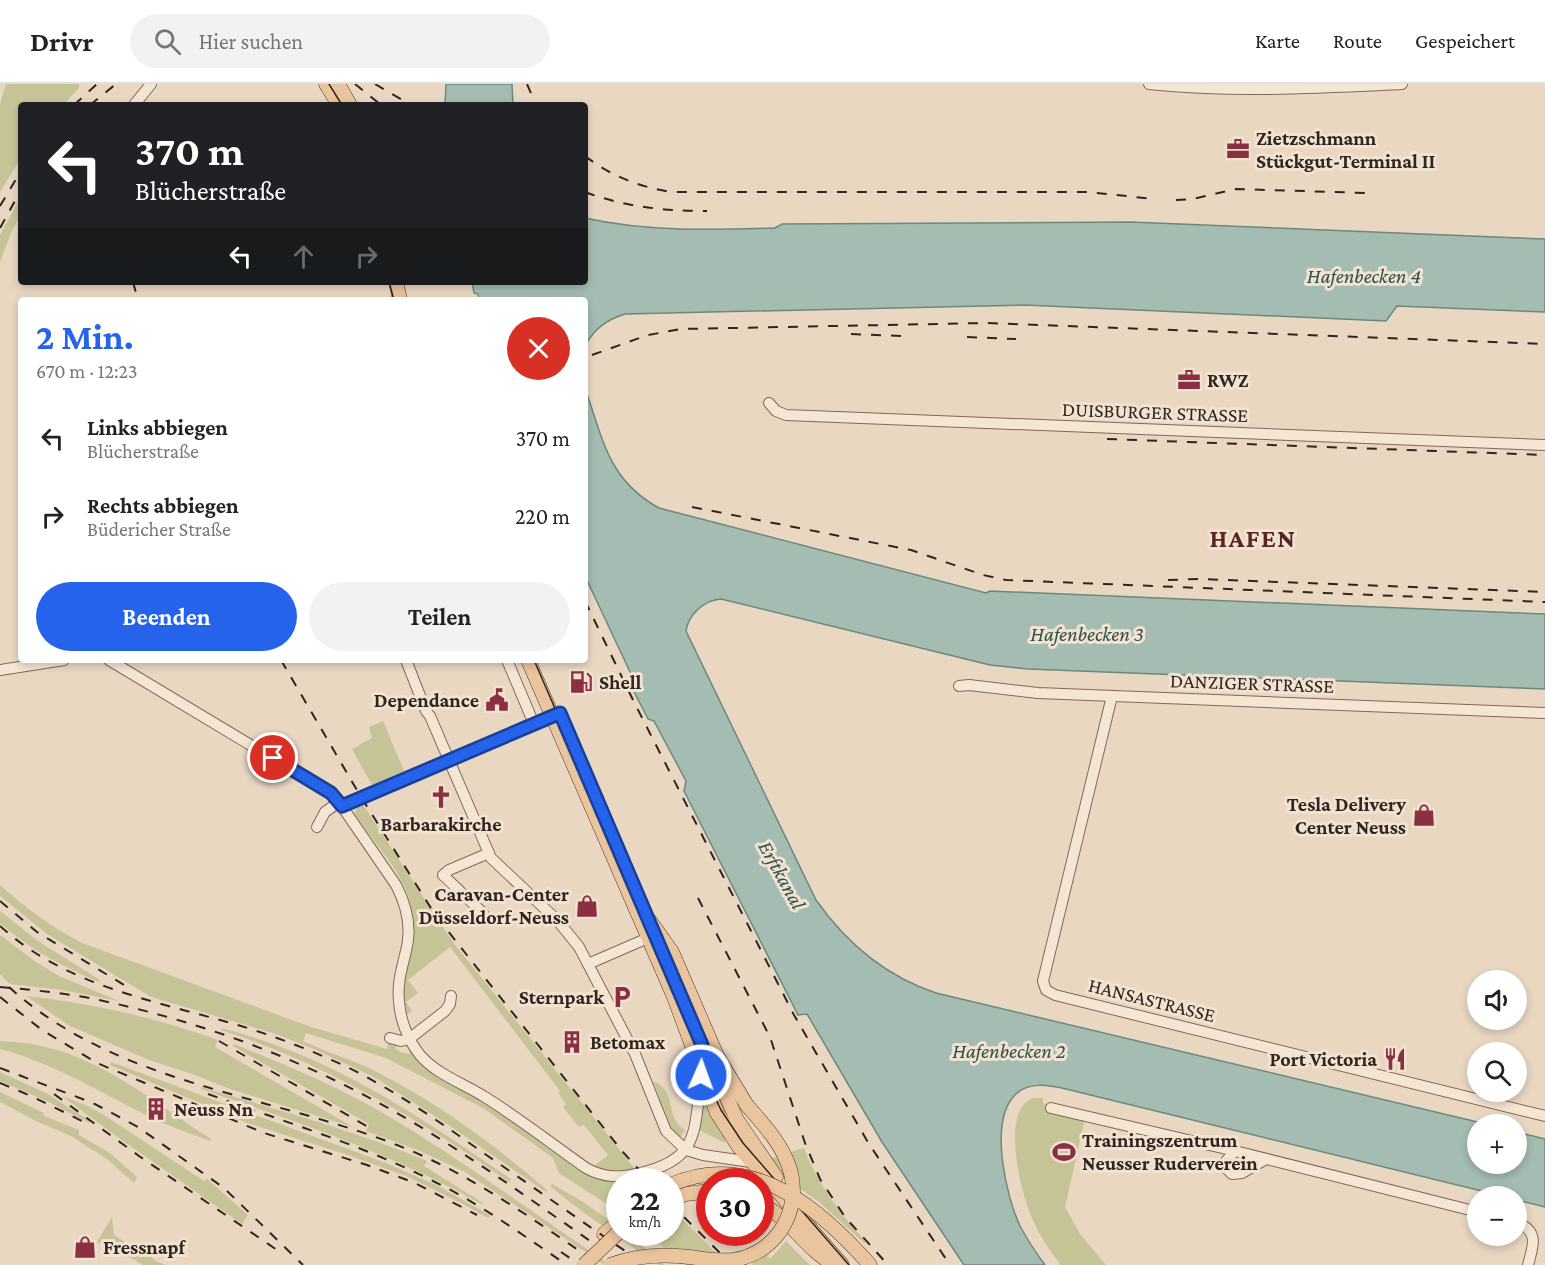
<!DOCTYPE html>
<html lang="de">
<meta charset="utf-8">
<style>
:root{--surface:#fff;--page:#f2f2f2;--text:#222;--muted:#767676;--line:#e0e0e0;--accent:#2563eb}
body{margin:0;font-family:"Crimson Pro",serif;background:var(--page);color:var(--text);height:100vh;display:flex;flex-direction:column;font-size:22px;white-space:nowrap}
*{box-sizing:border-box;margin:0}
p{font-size:20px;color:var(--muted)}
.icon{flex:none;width:33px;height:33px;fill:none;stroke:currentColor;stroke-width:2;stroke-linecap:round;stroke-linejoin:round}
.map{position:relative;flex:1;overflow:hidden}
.drawer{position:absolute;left:18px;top:213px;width:570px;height:366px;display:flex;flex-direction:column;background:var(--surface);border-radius:6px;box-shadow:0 3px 9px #0003}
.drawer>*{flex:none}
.top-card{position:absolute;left:18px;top:18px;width:570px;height:183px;border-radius:6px;box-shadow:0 3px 9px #0003;background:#202124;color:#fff;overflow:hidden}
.buttons{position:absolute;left:1467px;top:886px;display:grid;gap:12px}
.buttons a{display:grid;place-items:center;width:60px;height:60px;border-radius:50%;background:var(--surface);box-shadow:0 3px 9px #0003;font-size:30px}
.speed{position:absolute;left:606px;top:1084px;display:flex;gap:12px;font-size:30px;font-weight:700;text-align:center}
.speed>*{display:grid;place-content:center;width:78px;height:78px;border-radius:50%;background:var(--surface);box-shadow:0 3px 9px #0003;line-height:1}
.speed small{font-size:15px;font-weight:400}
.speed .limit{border:9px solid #d22;background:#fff;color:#111}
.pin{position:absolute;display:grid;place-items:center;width:51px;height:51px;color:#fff;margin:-26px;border:3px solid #fff;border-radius:50%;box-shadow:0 2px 6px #0007}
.me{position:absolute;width:66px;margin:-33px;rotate:2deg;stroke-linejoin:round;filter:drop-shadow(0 0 4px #0008)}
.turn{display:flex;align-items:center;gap:21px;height:126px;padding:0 18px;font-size:27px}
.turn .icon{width:78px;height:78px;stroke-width:2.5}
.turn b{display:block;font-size:42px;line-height:51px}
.lanes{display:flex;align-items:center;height:57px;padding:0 18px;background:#0003;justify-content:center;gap:30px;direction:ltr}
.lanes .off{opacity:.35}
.round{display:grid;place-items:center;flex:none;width:63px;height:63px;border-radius:32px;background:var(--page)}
.headline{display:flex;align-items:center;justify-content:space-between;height:102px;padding:0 18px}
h1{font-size:36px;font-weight:700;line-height:45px;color:var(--accent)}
.button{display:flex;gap:12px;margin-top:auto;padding:12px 18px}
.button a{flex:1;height:69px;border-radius:36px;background:var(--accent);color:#fff;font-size:24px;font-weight:700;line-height:69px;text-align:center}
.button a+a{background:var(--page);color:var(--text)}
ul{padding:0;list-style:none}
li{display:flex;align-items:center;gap:18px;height:78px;padding:0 18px}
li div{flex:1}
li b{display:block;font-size:22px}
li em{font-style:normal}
header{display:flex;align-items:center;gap:36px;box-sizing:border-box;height:84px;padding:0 30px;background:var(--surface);border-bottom:2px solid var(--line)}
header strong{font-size:28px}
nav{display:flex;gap:33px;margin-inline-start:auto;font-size:21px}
.search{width:420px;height:54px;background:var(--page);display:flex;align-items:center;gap:15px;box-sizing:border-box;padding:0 21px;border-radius:33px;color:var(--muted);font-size:22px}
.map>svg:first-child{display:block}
</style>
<header>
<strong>Drivr</strong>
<div class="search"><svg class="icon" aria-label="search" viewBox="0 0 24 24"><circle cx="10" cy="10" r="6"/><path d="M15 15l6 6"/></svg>Hier suchen</div>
<nav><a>Karte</a><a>Route</a><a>Gespeichert</a></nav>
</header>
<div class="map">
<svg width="1545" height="1181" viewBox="0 0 1545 1181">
<rect width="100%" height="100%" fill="#e9d7c2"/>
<g fill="#c6c497">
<polygon points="6,0 79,0 79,4 63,21 21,21 21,74 0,108 0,20"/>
<polygon points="21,112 21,131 13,144 0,178 0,151"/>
<polygon points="383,637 404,687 372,701 352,665 372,654 369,643"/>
<path d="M362,719L452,857L635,1085L615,1087L594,1082L608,1071L584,1041L579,1043L563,1023L566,1020L558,1009L560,1007L450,863L408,896L418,909L406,918L412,927L406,931C398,899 413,870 413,838C412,794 376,765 355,729L358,721Z"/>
<path d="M0,801C27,825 50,842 82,859L311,943L387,965L389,957L398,960L395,964L400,968L409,970L410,964L589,1090L612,1098L643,1093L647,1098H620L619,1128L559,1089L553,1074L483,1024L386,974L306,949L303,957C326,968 351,975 375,987C437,1018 495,1061 547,1106L546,1108L450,1042L376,994L314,965L273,949L151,913L47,850L0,812Z"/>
<path d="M0,827L38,857L100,896L99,898C63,883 29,865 0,839Z"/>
<polygon points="0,851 36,878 59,892 119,917 62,906 10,900 0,890"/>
<path d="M26,912C91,919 157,934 218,956L215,963L353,1043L230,1005L195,991L149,976L70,942Z"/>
<path d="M221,944C332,972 418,1031 511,1095L509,1098C419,1035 325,980 221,946Z"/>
<path d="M0,957C15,958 31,959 46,963C108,978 158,1021 211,1055L210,1057C186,1048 161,1039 138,1027C93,1004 49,978 0,965Z"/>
<path d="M234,960C279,978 324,997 367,1020C452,1067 530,1128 611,1181H605L465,1088L420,1067L366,1047L369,1040L233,962Z"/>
<polygon points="111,978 386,1079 436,1101 490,1131 488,1134 461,1119 406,1092 348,1071 247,1039 110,981"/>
<polygon points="0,988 46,1009 90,1037 89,1039 51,1019 0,997"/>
<path d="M653,997C679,1007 663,1032 685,1046L681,1052H677L672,1047Z"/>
<path d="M201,1003C277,1026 354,1046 427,1077L424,1082L483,1119V1121C394,1070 297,1038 201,1005Z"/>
<polygon points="0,1008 44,1029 44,1032 79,1046 79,1051 110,1069 137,1093 134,1099 107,1075 71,1052 38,1038 0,1018"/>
<polygon points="62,1012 88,1022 104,1031 204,1097 207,1095 248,1131 242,1140 116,1052"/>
<polygon points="704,1014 725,1054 725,1059 699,1046"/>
<path d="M1034,1014H1043V1019L1086,1030L1065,1123L1080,1150L1106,1181H1061C1049,1166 1037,1148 1030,1129C1020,1105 1000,1023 1034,1014Z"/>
<path d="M804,1064C818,1100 839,1128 866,1158L864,1159L819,1118L783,1093L768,1075Z"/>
<path d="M552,1100L580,1116L619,1143L620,1149H627L665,1181H659C622,1156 585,1131 550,1102Z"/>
<polygon points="671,1124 728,1181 685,1181 645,1149 670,1149"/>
<polygon points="112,1133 114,1151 130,1161 139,1159 155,1177 166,1181 143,1181 119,1167 117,1169 97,1158"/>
<path d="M772,1145L783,1153L767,1173L771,1174L786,1157L810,1181H753L740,1169C754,1164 763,1156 772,1145Z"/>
</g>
<g fill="#a4bcb1" stroke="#6c897d" stroke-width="1.5">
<polygon points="446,0 512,0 513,21 445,21"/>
<path d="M585,134C648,148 711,146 775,144L782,140L1130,138L1545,155V228L1397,222L1386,237L1024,221L625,230C606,236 594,245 585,262V216H479L478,210L474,209L472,198H585Z"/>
<path d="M585,304C603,355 608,396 659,424L986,509L990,507L1545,530V605L1028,585L990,581L721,515C704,516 688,531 686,547L816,816C847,860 885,892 936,909L1490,1041H1478V1080H1516L1517,1048L1545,1055V1123L1517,1116L1516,1113H1506L1066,1005C1049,1001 1027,997 1014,1012C989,1039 1006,1112 1020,1142C1027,1155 1036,1169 1045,1181H964L882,1058L807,930L798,931L684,707L686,697L654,637L648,635L629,598L631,590L585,492Z"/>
</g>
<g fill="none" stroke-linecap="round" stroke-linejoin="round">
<g stroke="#81695b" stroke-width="12">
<g id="minor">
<path d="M1149,0C1233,9 1318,4 1402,0"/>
<polyline points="134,21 151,0"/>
<polyline points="769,319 776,327 786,331 1545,361"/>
<path d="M109,576L327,707L339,718L396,801C407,822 412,844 406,867C402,884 397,899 399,917C400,936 408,956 420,971C437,991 463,999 485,1013C520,1035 552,1060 586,1084C604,1094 620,1094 640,1089C703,1075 693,1043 702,989"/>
<polyline points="406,576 426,627 430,632 491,774 558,837 579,863 635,970 666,1047 686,1066 703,1071 751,1078"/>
<polyline points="507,576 534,640"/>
<polyline points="0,586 64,576"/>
<polyline points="959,602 969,601 1038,609 1545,629"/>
<polyline points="1112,612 1043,897 1046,906 1055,911 1545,1032"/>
<polyline points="342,722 560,629"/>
<polyline points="317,743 325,728 339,718"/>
<polyline points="483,829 443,791 449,786 489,769"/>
<polyline points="588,880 648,854"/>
<polyline points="390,954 401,957 409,955 445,927 450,920 451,912"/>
<polyline points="1051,1024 1235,1067 1478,1128"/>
<polyline points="1235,1067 1226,1077 1227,1085 1232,1090 1242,1089 1266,1075"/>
<path d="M1516,1138C1540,1147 1533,1162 1528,1181"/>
</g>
</g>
<g stroke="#4f382f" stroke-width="15">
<g id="major">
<polyline points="326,0 339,21"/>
<polyline points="338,0 350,21"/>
<polyline points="396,198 400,216"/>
<polyline points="528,576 674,913 717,1029 739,1063 842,1181"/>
<polyline points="650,837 672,868 717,972 746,1020"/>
<polyline points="692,936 737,1036 776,1093"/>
<polyline points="670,1115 686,1110 710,1107"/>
<path d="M760,1119C790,1134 806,1166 835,1181"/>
<polyline points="604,1150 620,1137"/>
<polyline points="861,1171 870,1181"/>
</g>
</g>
<use href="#minor" stroke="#f5e6d4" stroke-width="10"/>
<use href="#major" stroke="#eac49c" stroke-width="14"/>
<g stroke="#32241e" stroke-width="1.5">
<polyline points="329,0 342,21"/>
<polyline points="389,198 394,216"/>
<polyline points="534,576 679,911 713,1009 721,1026 743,1059 849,1181"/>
</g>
<g stroke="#32241e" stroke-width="2" stroke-dasharray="10 10" stroke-linecap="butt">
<polyline points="355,0 381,21"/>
<polyline points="375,0 411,21"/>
<polyline points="527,0 536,21"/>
<polyline points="74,21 97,0"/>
<polyline points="90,21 116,0"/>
<path d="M585,72C611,92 639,103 672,108H1088L1154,115"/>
<path d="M585,108C625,123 665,127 707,127"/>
<polyline points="1176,116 1193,115 1236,105 1367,109"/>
<polyline points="0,122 21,87"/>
<polyline points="0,144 21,106"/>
<polyline points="133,198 138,216"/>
<polyline points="851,250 903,252"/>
<polyline points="967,253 1016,255"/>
<polyline points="592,271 648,251 681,245 986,239 1545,260"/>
<polyline points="1107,355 1545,371"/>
<polyline points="692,423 911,466 983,491 1006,496 1545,518"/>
<polyline points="1168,496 1199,495 1545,508"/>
<polyline points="585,517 635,620 794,931 869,1060 950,1181"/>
<polyline points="281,576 361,713 436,832 622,1067 650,1098"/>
<polyline points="698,814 770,953 805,1059 820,1095 845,1133 888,1181"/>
<polyline points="0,817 37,848 124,901"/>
<path d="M0,842C67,903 157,917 241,942C277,953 313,967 347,983C396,1007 441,1039 485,1070C539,1107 592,1145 646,1181"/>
<path d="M0,903C33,906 66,909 99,916C197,937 291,971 379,1019C465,1066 544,1126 625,1181"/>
<path d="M9,903C116,1000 267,1010 397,1061C471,1090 534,1136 600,1181"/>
<polyline points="0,913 42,946 97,979 264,1049 367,1081 415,1099 477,1131"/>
<polyline points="219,957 368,1043"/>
<polyline points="0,984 93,1019 138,1043 224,1104 303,1181"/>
<polyline points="0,999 31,1012 82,1037"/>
<polyline points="54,1010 139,1072 283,1170"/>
<path d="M208,1010C284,1038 363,1061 435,1098C482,1121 524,1152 567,1181"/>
<polyline points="670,1119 732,1181"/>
<polyline points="561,1168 580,1181"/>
</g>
<g stroke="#4f382f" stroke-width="15" stroke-linecap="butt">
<g id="major-bridge">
<path d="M670,1101C747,1067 811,1117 861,1171"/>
<polyline points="584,1181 620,1147"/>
<path d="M610,1181C632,1173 655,1170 678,1172C696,1173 714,1178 733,1176C781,1169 806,1118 786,1075C777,1054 760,1037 746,1020"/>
</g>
</g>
<use href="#major-bridge" stroke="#eac49c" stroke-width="14"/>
</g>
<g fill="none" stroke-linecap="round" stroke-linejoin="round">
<g stroke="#184099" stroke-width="15">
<polyline id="route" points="273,674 331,709 342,722 560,629 702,961 701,991"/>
</g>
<use href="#route" stroke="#2563eb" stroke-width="10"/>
</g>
<defs>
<g id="office-bare" transform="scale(1.8)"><path d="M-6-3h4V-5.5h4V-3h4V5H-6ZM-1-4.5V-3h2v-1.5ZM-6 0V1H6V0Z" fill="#8b3040" stroke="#f1e2d1" stroke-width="2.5" paint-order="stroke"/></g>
<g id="fuel-bare" transform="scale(1.8)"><path d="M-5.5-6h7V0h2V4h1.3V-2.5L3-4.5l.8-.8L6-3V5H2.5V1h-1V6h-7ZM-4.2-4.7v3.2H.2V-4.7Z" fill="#8b3040" stroke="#f1e2d1" stroke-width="2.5" paint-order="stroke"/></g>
<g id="civic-bare" transform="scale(1.8)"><path d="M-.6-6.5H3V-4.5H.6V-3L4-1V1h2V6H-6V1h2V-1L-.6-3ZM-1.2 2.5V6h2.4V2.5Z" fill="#8b3040" stroke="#f1e2d1" stroke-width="2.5" paint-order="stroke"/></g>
<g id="church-bare" transform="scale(1.8)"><path d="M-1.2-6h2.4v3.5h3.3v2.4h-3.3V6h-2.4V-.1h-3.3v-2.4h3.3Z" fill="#8b3040" stroke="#f1e2d1" stroke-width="2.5" paint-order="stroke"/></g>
<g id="shop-bare" transform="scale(1.8)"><path d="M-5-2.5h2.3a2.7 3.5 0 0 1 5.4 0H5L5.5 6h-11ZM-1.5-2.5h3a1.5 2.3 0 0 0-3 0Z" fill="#8b3040" stroke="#f1e2d1" stroke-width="2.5" paint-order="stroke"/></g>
<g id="parking-bare" transform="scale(1.8)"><path d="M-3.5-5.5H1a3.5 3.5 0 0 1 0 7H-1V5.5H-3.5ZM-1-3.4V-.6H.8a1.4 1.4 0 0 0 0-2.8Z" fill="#8b3040" stroke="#f1e2d1" stroke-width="2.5" paint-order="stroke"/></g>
<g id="building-bare" transform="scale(1.8)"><path d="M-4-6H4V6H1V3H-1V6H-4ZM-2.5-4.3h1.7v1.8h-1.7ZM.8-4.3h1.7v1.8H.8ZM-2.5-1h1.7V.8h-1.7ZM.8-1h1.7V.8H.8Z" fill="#8b3040" stroke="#f1e2d1" stroke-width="2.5" paint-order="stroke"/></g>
<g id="restaurant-bare" transform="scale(1.8)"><path d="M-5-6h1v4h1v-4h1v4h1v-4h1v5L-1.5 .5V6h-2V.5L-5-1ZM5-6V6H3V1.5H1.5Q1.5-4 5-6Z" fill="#8b3040" stroke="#f1e2d1" stroke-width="2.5" paint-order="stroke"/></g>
<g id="stadium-bare" transform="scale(1.8)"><path d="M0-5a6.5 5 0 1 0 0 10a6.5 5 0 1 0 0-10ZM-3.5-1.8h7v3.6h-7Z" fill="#8b3040" stroke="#f1e2d1" stroke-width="2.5" paint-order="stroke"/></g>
</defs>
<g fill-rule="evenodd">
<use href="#office-bare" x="1238" y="65"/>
<use href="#office-bare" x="1189" y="296"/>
<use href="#fuel-bare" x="581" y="598"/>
<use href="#civic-bare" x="497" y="616"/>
<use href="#church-bare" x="441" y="713"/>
<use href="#shop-bare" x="1424" y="731"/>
<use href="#shop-bare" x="587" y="822"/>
<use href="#parking-bare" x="622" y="913"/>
<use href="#building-bare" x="572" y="958"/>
<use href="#restaurant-bare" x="1395" y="975"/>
<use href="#building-bare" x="156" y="1025"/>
<use href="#stadium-bare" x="1064" y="1068"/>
<use href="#shop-bare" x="85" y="1163"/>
</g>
<g text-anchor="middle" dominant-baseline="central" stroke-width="6" stroke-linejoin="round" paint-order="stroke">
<g font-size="20" font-weight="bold" fill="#32241e" stroke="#f1e2d1" text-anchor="start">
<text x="1256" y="54">Zietzschmann<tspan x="1256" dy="23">Stückgut-Terminal II</tspan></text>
<text x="1207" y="296">RWZ</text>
<text x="599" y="598">Shell</text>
<text x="479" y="616" text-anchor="end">Dependance</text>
<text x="1406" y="720" text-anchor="end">Tesla Delivery<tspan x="1406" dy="23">Center Neuss</tspan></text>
<text x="441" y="740" text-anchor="middle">Barbarakirche</text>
<text x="569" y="810" text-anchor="end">Caravan-Center<tspan x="569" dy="23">Düsseldorf-Neuss</tspan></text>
<text x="604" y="913" text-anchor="end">Sternpark</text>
<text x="590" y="958">Betomax</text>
<text x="1377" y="975" text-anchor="end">Port Victoria</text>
<text x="174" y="1025">Neuss Nn</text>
<text x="1082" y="1056">Trainingszentrum<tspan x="1082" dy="23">Neusser Ruderverein</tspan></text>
<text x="103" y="1163">Fressnapf</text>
</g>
<g font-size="20" fill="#32241e" stroke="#f1e2d1">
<text transform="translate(1155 328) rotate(2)">DUISBURGER STRASSE</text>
<text transform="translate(1252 599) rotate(2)">DANZIGER STRASSE</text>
<text transform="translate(1152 916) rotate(14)">HANSASTRASSE</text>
</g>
<g font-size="21" font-style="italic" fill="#2e5149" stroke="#f1e2d1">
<text x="1364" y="192">Hafenbecken 4</text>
<text x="1087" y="550">Hafenbecken 3</text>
<text transform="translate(782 791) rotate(61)">Erftkanal</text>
<text x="1009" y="967">Hafenbecken 2</text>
</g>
<g font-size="26" font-weight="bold" letter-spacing="1.5" fill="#5b2321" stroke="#f1e2d1">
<text x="1253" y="454">HAFEN</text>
</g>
</g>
</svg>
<div class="buttons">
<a><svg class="icon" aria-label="sound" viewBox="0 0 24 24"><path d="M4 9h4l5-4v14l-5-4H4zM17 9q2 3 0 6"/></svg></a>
<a><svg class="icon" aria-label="search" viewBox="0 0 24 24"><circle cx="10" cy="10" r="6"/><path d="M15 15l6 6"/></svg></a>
<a>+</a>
<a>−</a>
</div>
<div class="speed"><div>22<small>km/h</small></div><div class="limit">30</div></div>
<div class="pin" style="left:273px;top:674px;background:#d93025"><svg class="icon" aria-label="arrive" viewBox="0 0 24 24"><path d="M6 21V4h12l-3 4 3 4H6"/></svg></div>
<svg class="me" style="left:701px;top:991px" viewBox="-20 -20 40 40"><circle r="17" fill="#2563eb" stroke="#fff" stroke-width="3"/><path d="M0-11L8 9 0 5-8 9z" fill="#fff"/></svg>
<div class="top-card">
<div class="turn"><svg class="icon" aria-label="left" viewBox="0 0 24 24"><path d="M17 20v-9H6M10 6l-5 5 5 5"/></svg><div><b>370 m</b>Blücherstraße</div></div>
<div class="lanes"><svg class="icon" aria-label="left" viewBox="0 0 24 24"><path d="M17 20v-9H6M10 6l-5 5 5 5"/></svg><svg class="icon off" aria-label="ahead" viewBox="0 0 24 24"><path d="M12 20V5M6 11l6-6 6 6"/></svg><svg class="icon off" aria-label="right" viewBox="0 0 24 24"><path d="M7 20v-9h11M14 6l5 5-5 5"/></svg></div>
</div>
<section class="drawer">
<div class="headline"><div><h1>2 Min.</h1><p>670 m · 12:23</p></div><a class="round" style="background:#d93025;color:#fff"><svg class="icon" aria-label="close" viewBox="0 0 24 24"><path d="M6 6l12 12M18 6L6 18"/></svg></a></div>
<ul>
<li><svg class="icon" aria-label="left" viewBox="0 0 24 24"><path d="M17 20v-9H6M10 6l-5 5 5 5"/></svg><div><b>Links abbiegen</b><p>Blücherstraße</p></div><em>370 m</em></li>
<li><svg class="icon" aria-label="right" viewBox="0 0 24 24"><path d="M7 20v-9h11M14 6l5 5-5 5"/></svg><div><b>Rechts abbiegen</b><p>Büdericher Straße</p></div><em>220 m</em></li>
</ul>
<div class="button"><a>Beenden</a><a>Teilen</a></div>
</section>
</div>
